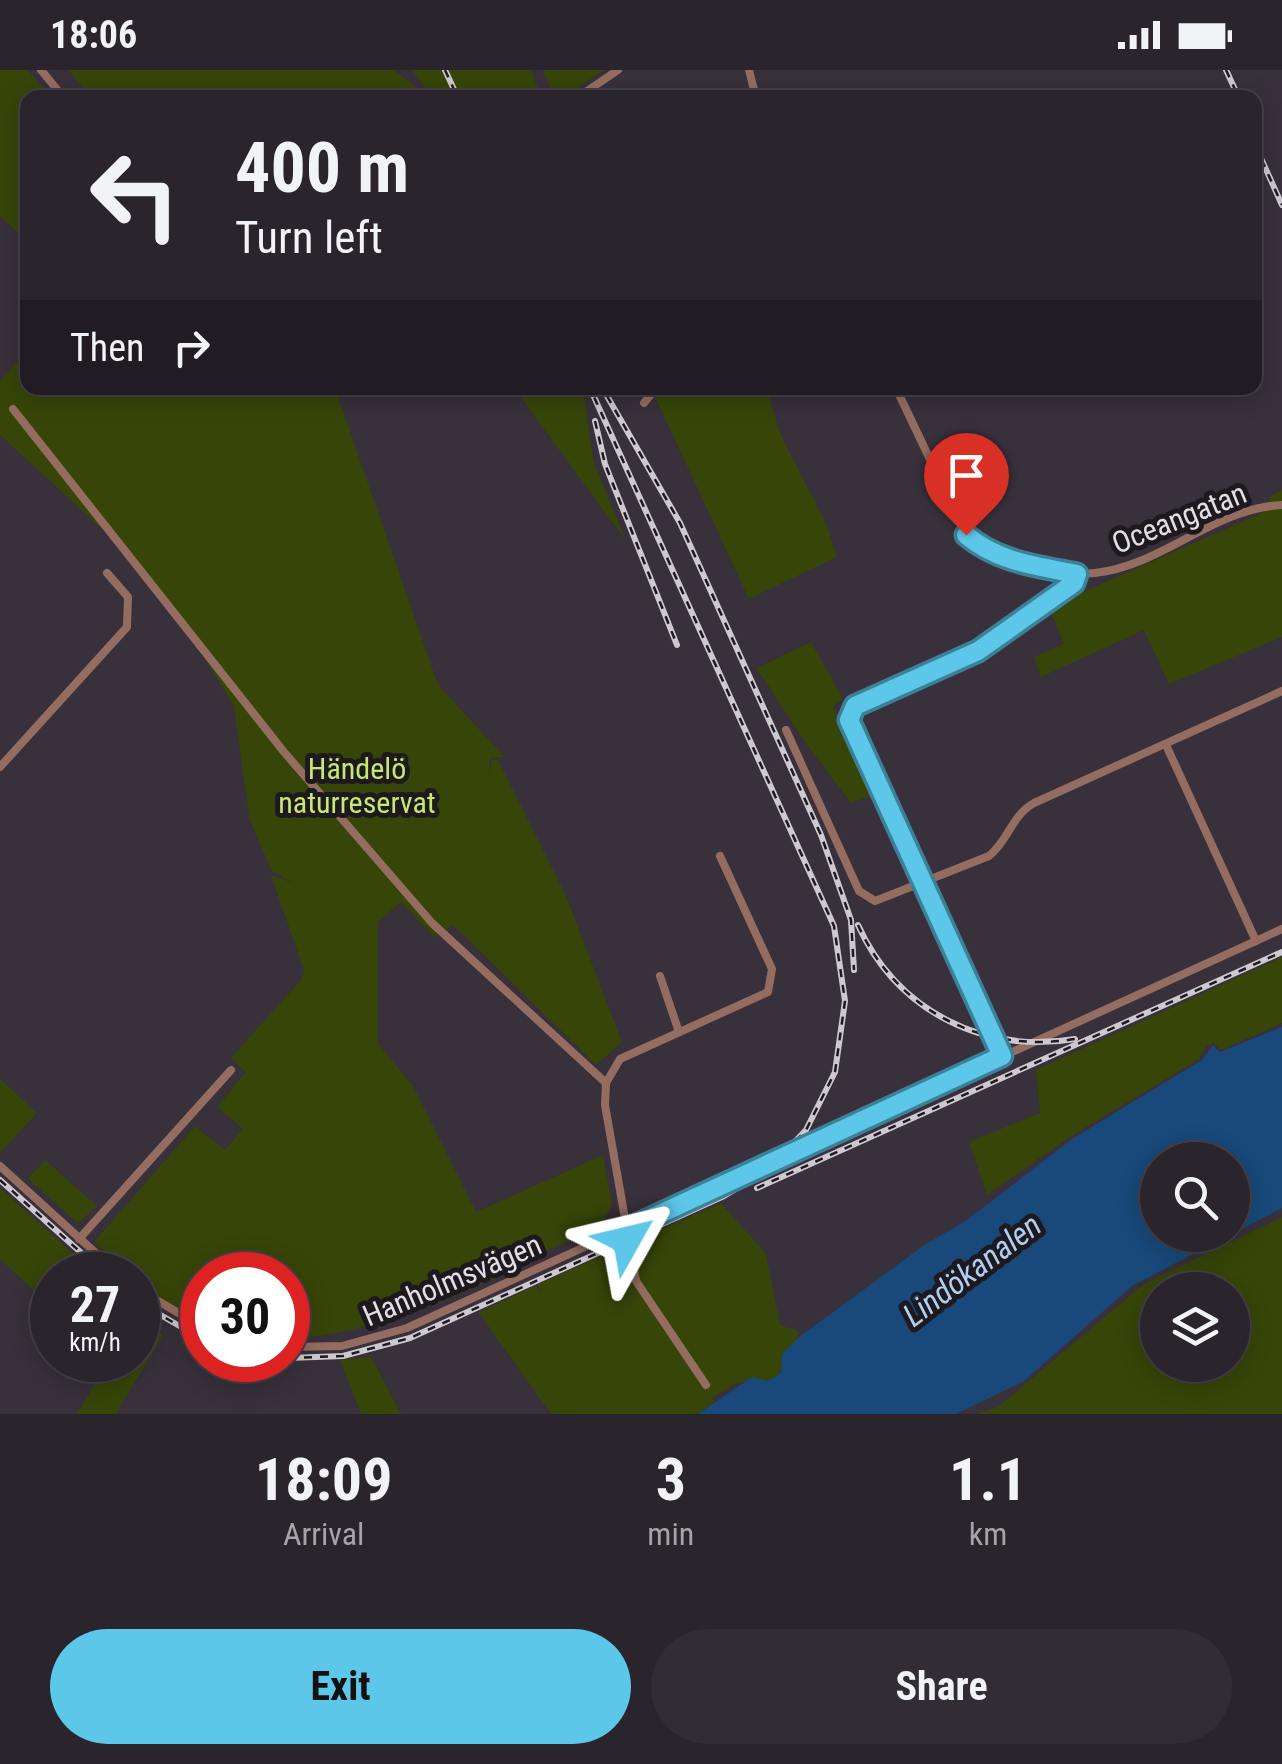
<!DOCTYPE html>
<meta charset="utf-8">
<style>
:root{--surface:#2a242c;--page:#322c34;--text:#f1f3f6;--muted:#a5a4a9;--line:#464148;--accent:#5cc7e8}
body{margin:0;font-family:"Roboto Condensed",sans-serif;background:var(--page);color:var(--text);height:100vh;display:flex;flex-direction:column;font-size:38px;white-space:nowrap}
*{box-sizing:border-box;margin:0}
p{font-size:32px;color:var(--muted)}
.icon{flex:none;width:55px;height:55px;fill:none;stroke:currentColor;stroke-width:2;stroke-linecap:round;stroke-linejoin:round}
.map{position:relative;height:1344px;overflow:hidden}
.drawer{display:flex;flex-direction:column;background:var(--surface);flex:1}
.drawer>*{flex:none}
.hud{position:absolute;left:20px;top:20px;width:1242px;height:305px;border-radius:20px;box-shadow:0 5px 25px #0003,0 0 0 2px var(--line);background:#2a242c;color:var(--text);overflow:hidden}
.controls{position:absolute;left:1140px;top:1072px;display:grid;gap:20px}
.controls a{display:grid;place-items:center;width:110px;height:110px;border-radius:50%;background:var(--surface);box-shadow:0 5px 25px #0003,0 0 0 2px var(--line);font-size:50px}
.speed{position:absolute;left:30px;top:1182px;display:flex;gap:20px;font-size:50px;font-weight:700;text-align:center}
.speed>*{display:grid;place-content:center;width:130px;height:130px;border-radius:50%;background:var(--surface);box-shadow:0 5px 25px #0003,0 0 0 2px var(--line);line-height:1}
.speed small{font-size:25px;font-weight:400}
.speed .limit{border:15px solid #d22;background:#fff;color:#111}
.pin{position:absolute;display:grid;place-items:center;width:85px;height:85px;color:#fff;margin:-102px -42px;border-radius:50% 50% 50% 0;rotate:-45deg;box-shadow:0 0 10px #0007}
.pin .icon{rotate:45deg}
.me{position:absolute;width:110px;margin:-55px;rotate:53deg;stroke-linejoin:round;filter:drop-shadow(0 0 8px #0008)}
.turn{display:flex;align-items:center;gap:35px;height:210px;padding:0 50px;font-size:45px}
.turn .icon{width:130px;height:130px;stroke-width:2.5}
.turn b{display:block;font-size:70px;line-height:85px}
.then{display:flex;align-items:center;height:95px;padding:0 50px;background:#0003;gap:20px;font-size:38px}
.eta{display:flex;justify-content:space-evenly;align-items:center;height:170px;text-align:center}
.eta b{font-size:60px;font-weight:700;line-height:70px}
.primary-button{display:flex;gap:20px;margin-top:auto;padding:20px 50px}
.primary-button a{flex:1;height:115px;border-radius:60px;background:var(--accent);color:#111;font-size:40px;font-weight:700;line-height:115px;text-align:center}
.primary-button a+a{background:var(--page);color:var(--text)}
.status{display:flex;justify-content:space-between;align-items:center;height:70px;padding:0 50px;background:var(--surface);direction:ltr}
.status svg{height:28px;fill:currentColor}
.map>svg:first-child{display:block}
</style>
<div class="status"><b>18:06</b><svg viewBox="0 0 49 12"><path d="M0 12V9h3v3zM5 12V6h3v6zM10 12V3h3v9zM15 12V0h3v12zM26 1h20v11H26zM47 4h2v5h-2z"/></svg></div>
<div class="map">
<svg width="1282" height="1344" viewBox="0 0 1282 1344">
<rect width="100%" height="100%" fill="#38303b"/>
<g fill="#374508" fill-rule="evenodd">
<polygon points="0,0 27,0 52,27 28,28 27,171 0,146"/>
<polygon points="68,0 393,0 414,15 420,27 134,28 115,17 102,27 92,27"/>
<polygon points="412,0 531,0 541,27 432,27"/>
<polygon points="543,0 605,0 562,27 554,28"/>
<path d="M27,281L28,318H344L336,321L438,615L505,687L490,688L489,704L492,690H498L566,826L622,972L596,995L453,855L434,867L401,832L378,852V974L413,1016L476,1142L603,1085L612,1135L600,1157L503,1201L494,1194L490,1196L494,1209C429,1238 369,1262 297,1268L288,1267V1205H202V1251L153,1225L138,1211V1205H131L94,1172L195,1056L225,1080L243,1059L217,1037L246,1002L231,988L301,910L304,901L271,805L293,813L272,801L256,765L249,747L234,636L188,561L113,469L0,365V311Z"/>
<polygon points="514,318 583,318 593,390 626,471"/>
<polygon points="667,318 720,318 725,325 739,318 766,318 782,368 826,453 837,487 749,529 655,327"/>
<polygon points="1282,420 1282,567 1169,614 1144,560 1041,607 1034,587 1064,574 1049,537 1262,443 1272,425"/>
<polygon points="811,572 843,629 833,636 876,724 851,733 802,668 757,598"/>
<polygon points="1282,887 1282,953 1221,980 1214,973 1206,976 1199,989 1070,1067 987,1125 969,1072 1040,1043 1036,1000"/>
<polygon points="0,1009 37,1043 0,1083"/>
<polygon points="45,1090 97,1136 78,1153 28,1109"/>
<polygon points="0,1118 97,1205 52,1205 52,1237 0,1189"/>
<polygon points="721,1133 766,1184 780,1255 800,1262 776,1310 736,1313 712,1328 714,1332 698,1344 551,1344 479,1243 536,1215 541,1224 538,1214"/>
<path d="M1282,1147V1344H977L998,1337L1144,1214ZM1158,1220H1232V1295H1158Z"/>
<polygon points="138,1245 163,1265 116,1344 77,1344 109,1290 138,1290"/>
<polygon points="371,1287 401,1344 361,1344 340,1290"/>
</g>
<polygon fill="#18497a" points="1282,957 1282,1138 1233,1164 1232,1090 1158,1090 1158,1165 1229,1165 1132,1216 1024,1311 956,1344 698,1344 752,1307 768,1311 781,1303 782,1284 798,1268 923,1176 967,1150 1072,1069 1202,990 1213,976 1220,982"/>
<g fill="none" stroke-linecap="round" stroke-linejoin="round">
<g stroke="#956d60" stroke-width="8">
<polyline points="41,0 64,28"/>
<polyline points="749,0 756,28"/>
<polyline points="577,28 618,0"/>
<path d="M896,318L966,465C988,484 1007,490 1035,495C1055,499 1075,505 1095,503C1162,496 1214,438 1282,435"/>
<polyline points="644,333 656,318"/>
<polyline points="13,339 284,682 432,853 606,1013"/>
<path d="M786,660L859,821L875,831L989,786C1009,770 1011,746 1034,733L1282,621"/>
<polyline points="1166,675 1256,871"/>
<polyline points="0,697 127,557 128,527 107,503"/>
<polyline points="660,906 679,962"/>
<polyline points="1002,986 848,642 978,581 1062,523 1077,504"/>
<polyline points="0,1096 120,1205"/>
<polyline points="79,1169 231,1000"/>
<polyline points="138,1219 202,1257"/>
<polyline points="288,1277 342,1276 407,1258 1282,859"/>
<polyline points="706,1315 636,1211 605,1035 606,1013 620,989 768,922 772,899 720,786"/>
</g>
<g stroke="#cec9d0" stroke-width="6">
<g id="rail">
<polyline points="445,0 458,28"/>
<polyline points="1226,0 1239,28"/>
<polyline points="1255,75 1282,135"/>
<polyline points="607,326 680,453 821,765 851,850 854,900"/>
<polyline points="595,351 605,394 677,575"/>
<path d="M858,855C897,941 983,984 1075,969"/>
<polyline points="0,1110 106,1205"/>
<polyline points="757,1118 1282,882"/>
<polyline points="138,1232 202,1269"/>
<polyline points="288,1288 343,1286 410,1268 724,1126 769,1099 806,1060 835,1002 845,931 834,856 590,318"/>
</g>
</g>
<use href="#rail" stroke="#1d191e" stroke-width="2.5" stroke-dasharray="8" stroke-linecap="butt"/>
</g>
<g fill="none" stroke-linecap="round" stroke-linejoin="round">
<g stroke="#3c8197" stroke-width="25">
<path id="route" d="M627,1170L625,1160L1002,986L849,650L855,636L978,581L1074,513L1077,504C1036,496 998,492 966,465"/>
</g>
<use href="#route" stroke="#5cc7e8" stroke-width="18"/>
</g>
<g text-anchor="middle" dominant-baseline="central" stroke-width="10" stroke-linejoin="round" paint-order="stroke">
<g font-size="30" fill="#e3dee5" stroke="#1d191e">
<text transform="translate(1179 448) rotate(-22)">Oceangatan</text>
<text transform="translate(452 1210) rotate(-23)">Hanholmsvägen</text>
</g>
<g font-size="30" fill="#c7e76f" stroke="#1d191e">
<text x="357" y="698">Händelö<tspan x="357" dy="34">naturreservat</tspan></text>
</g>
<g font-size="32" font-style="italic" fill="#aecef2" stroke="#1d191e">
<text transform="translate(972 1200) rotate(-37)">Lindökanalen</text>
</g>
</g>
</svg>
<div class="controls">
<a><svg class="icon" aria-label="search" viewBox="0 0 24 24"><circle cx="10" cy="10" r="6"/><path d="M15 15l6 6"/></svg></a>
<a><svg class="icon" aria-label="layers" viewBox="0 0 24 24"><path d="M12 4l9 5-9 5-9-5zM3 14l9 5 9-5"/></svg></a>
</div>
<div class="speed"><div>27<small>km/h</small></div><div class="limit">30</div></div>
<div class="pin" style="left:966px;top:465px;background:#d93025"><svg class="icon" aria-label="arrive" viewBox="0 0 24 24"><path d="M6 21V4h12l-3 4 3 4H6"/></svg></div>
<svg class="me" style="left:627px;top:1170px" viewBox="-20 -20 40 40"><path d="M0-17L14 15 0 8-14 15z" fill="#5cc7e8" stroke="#fff" stroke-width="4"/></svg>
<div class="hud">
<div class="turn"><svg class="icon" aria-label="left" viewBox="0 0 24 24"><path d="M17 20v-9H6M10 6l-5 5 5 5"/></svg><div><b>400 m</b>Turn left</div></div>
<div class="then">Then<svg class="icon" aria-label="right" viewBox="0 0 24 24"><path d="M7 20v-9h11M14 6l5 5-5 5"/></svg></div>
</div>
</div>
<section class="drawer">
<div class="eta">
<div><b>18:09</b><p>Arrival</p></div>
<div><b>3</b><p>min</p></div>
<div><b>1.1</b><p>km</p></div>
</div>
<div class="primary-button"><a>Exit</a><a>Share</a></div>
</section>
